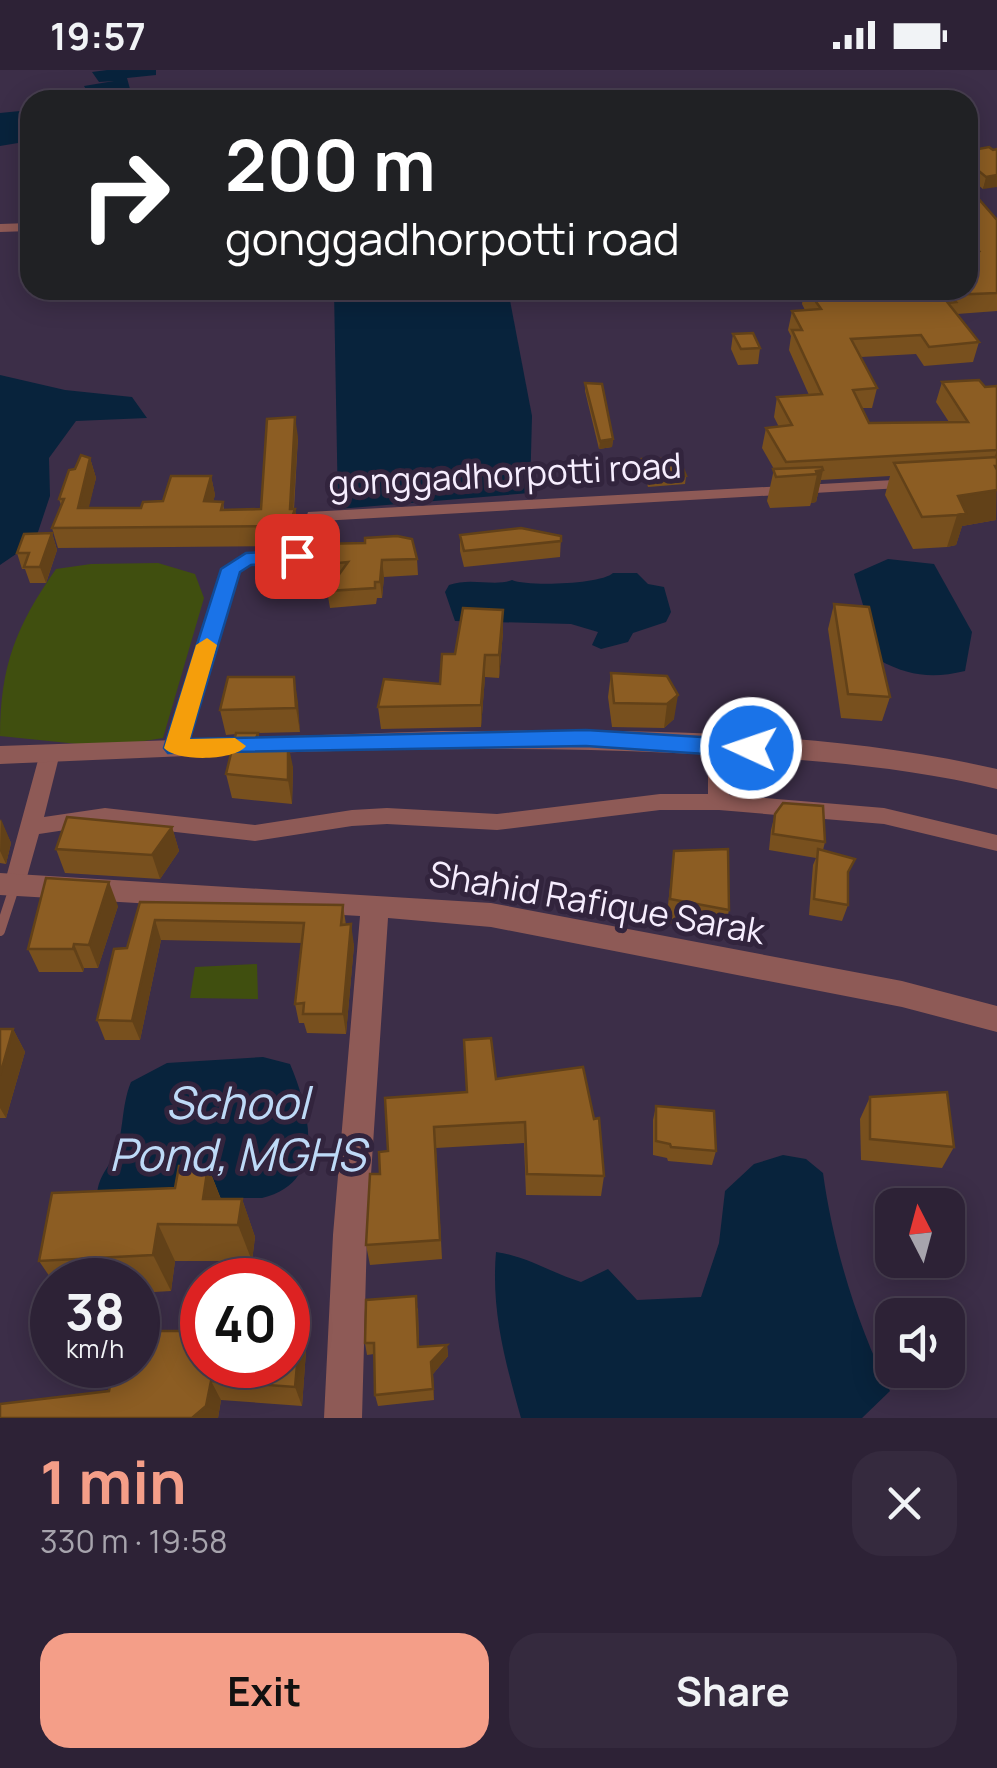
<!DOCTYPE html>
<meta charset="utf-8">
<style>
:root{--surface:#2d2236;--page:#352a3e;--text:#f1f3f6;--muted:#a7a4ad;--line:#483f51;--accent:#f49e88}
body{margin:0;font-family:Manrope,sans-serif;background:var(--page);color:var(--text);height:100vh;display:flex;flex-direction:column;font-size:38px;white-space:nowrap}
*{box-sizing:border-box;margin:0}
p{font-size:32px;color:var(--muted)}
.icon{flex:none;width:55px;height:55px;fill:none;stroke:currentColor;stroke-width:2;stroke-linecap:round;stroke-linejoin:round}
.map{position:relative;height:1348px;overflow:hidden}
.sheet{display:flex;flex-direction:column;background:var(--surface);flex:1}
.sheet>*{flex:none}
.hud{position:absolute;left:20px;top:20px;width:958px;height:210px;border-radius:30px;box-shadow:0 5px 25px #0003,0 0 0 2px var(--line);background:#202124;color:#fff;overflow:hidden}
.needle{width:65px;rotate:354deg}
.fabs{position:absolute;left:875px;top:1118px;display:grid;gap:20px}
.fabs a{display:grid;place-items:center;width:90px;height:90px;border-radius:20px;background:var(--surface);box-shadow:0 5px 25px #0003,0 0 0 2px var(--line);font-size:50px}
.speed{position:absolute;left:30px;top:1188px;display:flex;gap:20px;font-size:50px;font-weight:700;text-align:center}
.speed>*{display:grid;place-content:center;width:130px;height:130px;border-radius:50%;background:var(--surface);box-shadow:0 5px 25px #0003,0 0 0 2px var(--line);line-height:1}
.speed small{font-size:25px;font-weight:400}
.speed .limit{border:15px solid #d22;background:#fff;color:#111}
.pin{position:absolute;display:grid;place-items:center;width:85px;height:85px;color:#fff;margin:-42px;border-radius:20px;box-shadow:0 5px 15px #0006}
.me{position:absolute;width:110px;margin:-55px;rotate:273deg;stroke-linejoin:round;filter:drop-shadow(0 0 8px #0008)}
.turn{display:flex;align-items:center;gap:35px;height:210px;padding:0 40px;font-size:45px}
.turn .icon{width:130px;height:130px;stroke-width:2.5}
.turn b{display:block;font-size:70px;line-height:85px}
.round{display:grid;place-items:center;flex:none;width:105px;height:105px;border-radius:30px;background:var(--page)}
.summary{display:flex;align-items:center;justify-content:space-between;height:170px;padding:0 40px}
h1{font-size:60px;font-weight:700;line-height:75px;color:var(--accent)}
.cta{display:flex;gap:20px;margin-top:auto;padding:20px 40px}
.cta a{flex:1;height:115px;border-radius:30px;background:var(--accent);color:#111;font-size:40px;font-weight:700;line-height:115px;text-align:center}
.cta a+a{background:var(--page);color:var(--text)}
.status{display:flex;justify-content:space-between;align-items:center;height:70px;padding:0 50px;background:var(--surface);direction:ltr}
.status svg{height:28px;fill:currentColor}
.map>svg:first-child{display:block}
</style>
<div class="status"><b>19:57</b><svg viewBox="0 0 49 12"><path d="M0 12V9h3v3zM5 12V6h3v6zM10 12V3h3v9zM15 12V0h3v12zM26 1h20v11H26zM47 4h2v5h-2z"/></svg></div>
<div class="map">
<svg width="997" height="1348" viewBox="0 0 997 1348">
<rect width="100%" height="100%" fill="#3c2e48"/>
<g fill="#404f0f">
<path d="M158,493L195,504L204,528L163,668L107,677L0,666C0,596 16,556 56,499L91,494Z"/>
<polygon points="257,894 258,929 190,928 195,897"/>
</g>
<g fill="#08233c">
<polygon points="107,0 156,0 156,5 127,8 133,30 92,30 84,16 114,11 99,12 92,2"/>
<polygon points="30,40 30,71 0,76 0,43"/>
<polygon points="508,220 532,346 530,423 338,439 334,221"/>
<polygon points="0,305 65,320 132,327 147,348 76,351 49,388 50,426 35,471 0,495"/>
<path d="M888,489L934,494L972,562L965,601C932,609 909,606 879,590L854,504Z"/>
<path d="M613,503H637L648,514L664,517L671,542L666,552L633,563L628,572L601,579L592,575L598,562L571,554L455,551L445,522L449,515C471,507 494,517 512,510C528,517 602,514 613,503Z"/>
<path d="M263,987L290,994C309,1039 329,1112 262,1128H97C97,1108 107,1100 115,1084C124,1063 121,1036 131,1012L167,993Z"/>
<path d="M783,1085L806,1089L823,1103C833,1176 857,1255 890,1321L862,1348H521C505,1291 491,1241 496,1182C526,1186 552,1203 581,1212L608,1199L637,1230L701,1227L719,1173L725,1121L754,1094Z"/>
</g>
<g fill="none" stroke-linecap="round" stroke-linejoin="round">
<polyline stroke="#8e5a56" stroke-width="10" points="0,861 15,815"/>
<g fill="#8e5a56" fill-rule="evenodd">
<polygon points="30,153 30,161 0,162 0,154"/>
<polygon points="912,409 920,414 918,417 321,451 308,489 250,494 239,502 186,677 176,684 166,677 222,499 246,484 295,480 308,442"/>
<polygon points="718,669 728,676 729,725 884,738 997,765 997,781 884,754 719,740 660,740 497,760 387,754 352,756 255,771 105,754 39,764 23,821 15,824 7,821 4,815 40,683 50,676 60,683 44,747 105,738 255,755 352,740 387,738 497,744 660,724 708,724 708,676"/>
</g>
<g fill="#8e5a56" fill-rule="evenodd">
<path d="M441,661C625,660 817,658 997,699V719C891,693 782,688 674,683C449,673 225,684 0,694V676Z"/>
<polygon points="0,803 491,833 902,911 997,936 997,962 902,937 491,857 388,848 367,1165 362,1348 324,1348 333,1165 360,846 0,825"/>
</g>
</g>
<g fill="#78501e">
<polygon points="997,79 983,119 968,107 968,81"/>
<polygon points="968,128 997,150 997,241 957,244 979,272 973,292 924,296 916,284 861,287 877,318 872,338 862,338 869,353 949,352 936,332 942,312 985,317 997,316 996,450 962,456 956,475 947,477 913,479 885,425 890,406 821,410 816,432 811,433 810,436 770,438 767,431 774,399 762,378 766,358 779,357 774,347 777,327 809,325 789,280 791,266 788,260 792,241 805,240 802,234 804,220 968,220"/>
<polygon points="733,264 760,278 758,294 738,295 731,279"/>
<polygon points="585,313 613,369 612,377 599,379 585,321"/>
<polygon points="298,367 294,439 295,439 298,459 292,476 58,478 52,458 61,435 59,429 75,399 90,388 96,408 88,438 141,438 163,431 211,406 215,425 213,431 223,432 224,440 261,439"/>
<polygon points="642,389 686,406 685,414 648,417 642,397"/>
<polygon points="52,463 57,480 46,513 30,513 25,499 22,499 17,483"/>
<polygon points="460,465 561,466 560,487 464,497 460,481"/>
<polygon points="317,474 417,489 418,505 384,507 382,528 377,528 376,534 330,538 327,521 336,510 320,512"/>
<polygon points="834,534 890,627 882,651 841,648 828,559"/>
<polygon points="503,562 499,608 485,607 481,657 381,659 378,637 440,614 455,584"/>
<polygon points="611,603 667,606 674,649 664,658 612,657 608,627"/>
<polygon points="294,607 300,662 258,663 261,675 293,697 292,734 232,728 226,704 236,664 226,665 220,640"/>
<polygon points="775,744 825,772 823,780 848,807 848,835 842,851 809,845 813,795 816,788 769,780 771,760"/>
<polygon points="0,749 11,773 6,794 0,793"/>
<polygon points="172,757 179,781 160,809 65,803 56,779"/>
<polygon points="674,781 729,840 724,863 666,853"/>
<polygon points="140,832 343,835 346,855 354,875 346,964 307,963 304,953 299,953 295,934 302,873 161,870 140,970 105,970 97,950 127,878"/>
<polygon points="118,836 98,898 84,898 83,902 39,902 28,879"/>
<polygon points="0,959 13,959 25,982 6,1048 0,1048"/>
<polygon points="496,1009 604,1106 601,1126 526,1125 524,1073 436,1078 442,1189 370,1195 366,1175 380,1104 388,1081 467,1022"/>
<polygon points="870,1027 954,1077 942,1098 861,1090 860,1049"/>
<polygon points="656,1036 716,1081 712,1095 668,1091 667,1088 653,1085 653,1050"/>
<polygon points="208,1096 221,1129 242,1129 255,1167 252,1191 175,1191 171,1221 138,1223 138,1210 52,1210 39,1191 175,1118"/>
<polygon points="418,1238 419,1277 447,1275 448,1286 433,1304 434,1330 378,1336 375,1325 374,1284 367,1285 365,1273"/>
<polygon points="300,1261 306,1281 302,1336 221,1330 218,1348 0,1348 109,1321"/>
</g>
<g fill="#624118">
<polygon points="997,105 997,117 983,119 986,107"/>
<polygon points="295,347 298,367 293,445 295,439 298,459 292,476 289,456 290,439"/>
<polygon points="613,369 612,377 599,379 600,371"/>
<polygon points="997,380 996,450 962,456 956,475 947,477 957,445 958,426 990,400"/>
<polygon points="90,388 96,408 84,458 78,438"/>
<polygon points="823,400 816,432 811,433 817,404 816,401"/>
<polygon points="211,406 215,425 208,451 204,431"/>
<polygon points="52,463 57,480 46,513 40,497"/>
<polygon points="382,490 384,507 382,528 380,512"/>
<polygon points="503,540 503,562 499,608 499,585"/>
<polygon points="485,585 485,607 481,657 481,635"/>
<polygon points="294,607 298,632 300,662 296,638"/>
<polygon points="678,625 674,649 664,658 667,634"/>
<polygon points="288,673 293,697 292,734 288,710"/>
<polygon points="1,749 11,773 6,794 0,781"/>
<polygon points="172,757 179,781 160,809 152,785"/>
<polygon points="109,812 118,836 98,898 89,875"/>
<polygon points="155,850 161,870 140,970 132,951"/>
<polygon points="351,854 354,875 346,964 343,944"/>
<polygon points="74,874 84,898 83,902 73,879"/>
<polygon points="13,959 25,982 6,1048 0,1038 0,1005"/>
<polygon points="208,1096 223,1135 203,1129"/>
<polygon points="242,1129 255,1167 252,1191 238,1155"/>
<polygon points="158,1154 175,1191 171,1221 153,1185"/>
<polygon points="300,1261 306,1281 302,1336 295,1317"/>
<polygon points="447,1275 448,1286 433,1304 434,1330 431,1292"/>
<polygon points="211,1311 221,1330 218,1348 192,1348"/>
</g>
<g fill="#8c5d23" stroke="#624118" stroke-width="2.5">
<polygon points="989,77 993,80 997,79 997,105 986,107 968,92 968,81"/>
<polygon points="977,127 997,150 997,223 950,225 956,232 948,233 979,272 929,277 921,265 851,269 877,318 853,320 869,353 968,352 942,312 979,310 985,317 997,316 997,380 786,392 766,358 792,355 777,327 822,324 792,260 802,260 792,241 821,239 808,220 968,220 968,186 971,186 968,182 979,181 968,165 968,153 969,153 968,151 968,128"/>
<polygon points="753,263 760,278 741,279 733,264"/>
<polygon points="585,313 602,314 613,369 600,371"/>
<polygon points="295,347 290,439 295,439 289,456 52,458 64,429 59,429 69,400 75,399 81,385 90,388 78,438 141,438 143,432 163,431 171,406 211,406 204,431 223,432 221,440 261,439 267,349"/>
<polygon points="997,387 997,396 995,396 997,400 997,420 958,426 966,443 957,445 922,447 894,393"/>
<polygon points="642,389 679,389 686,406 649,409"/>
<polygon points="822,397 823,400 816,401 817,404 776,407 773,399"/>
<polygon points="521,458 561,466 561,471 464,481 460,465"/>
<polygon points="52,463 40,497 24,497 29,483 17,483 24,464"/>
<polygon points="397,466 412,469 417,489 382,490 380,512 375,512 375,518 327,521 348,492 318,495 317,474 365,473 365,468"/>
<polygon points="834,534 869,537 890,627 848,624"/>
<polygon points="463,538 503,540 499,585 485,585 481,635 378,637 384,609 440,614 442,584 455,584"/>
<polygon points="611,603 667,606 678,625 667,634 614,633"/>
<polygon points="228,607 294,607 296,638 220,640"/>
<polygon points="236,663 258,663 254,675 288,673 288,710 226,704"/>
<polygon points="783,733 823,736 825,772 773,764 775,744"/>
<polygon points="67,747 172,757 152,785 56,779"/>
<polygon points="728,779 729,840 670,829 674,781"/>
<polygon points="818,779 855,789 848,802 848,835 814,829"/>
<polygon points="46,808 109,812 89,875 74,874 73,879 28,879"/>
<polygon points="140,832 343,835 341,855 351,854 343,944 303,944 304,933 295,934 304,853 155,850 132,951 97,950 114,879 127,878"/>
<polygon points="0,959 13,959 0,1005"/>
<polygon points="491,968 496,1009 583,997 594,1049 599,1048 604,1106 527,1104 525,1052 434,1057 440,1170 366,1175 370,1104 380,1104 379,1082 388,1081 385,1028 467,1022 464,970"/>
<polygon points="947,1022 954,1077 870,1069 870,1027"/>
<polygon points="656,1036 714,1041 716,1081 671,1077 670,1074 656,1071"/>
<polygon points="179,1096 208,1096 203,1129 242,1129 238,1155 158,1154 153,1185 39,1191 52,1123 175,1118"/>
<polygon points="416,1226 418,1277 447,1275 431,1292 433,1319 375,1325 374,1273 365,1273 366,1230"/>
<polygon points="138,1261 202,1261 202,1295 288,1295 288,1261 300,1261 295,1317 211,1311 206,1336 192,1348 0,1348 0,1334 109,1321 114,1295 138,1295"/>
</g>
<polygon fill="#1a73e8" stroke="#114b97" stroke-width="2.5" points="297,480 304,482 304,491 251,495 240,502 190,669 586,660 751,670 762,678 751,687 586,676 168,683 164,678 221,499 246,483"/>
<path fill="#f59e0b" d="M207,568L217,575L190,669L235,668L246,676C235,691 176,692 164,678L196,575Z"/>
<g text-anchor="middle" dominant-baseline="central" stroke-width="10" stroke-linejoin="round" paint-order="stroke">
<g font-size="35" fill="#f6edfe" stroke="#32243d">
<text transform="translate(505 404) rotate(-3)">gonggadhorpotti road</text>
<text transform="translate(597 832) rotate(10)">Shahid Rafique Sarak</text>
</g>
<g font-size="45" font-style="italic" fill="#bedaf7" stroke="#32243d">
<text x="237" y="1032">School<tspan x="237" dy="52">Pond, MGHS</tspan></text>
</g>
</g>
</svg>
<div class="fabs">
<a><svg class="needle" viewBox="-14 -14 28 28"><path d="M0-13l5 13h-10z" fill="#e53935"/><path d="M0 13l5-13h-10z" fill="#a7a4ad"/></svg></a>
<a><svg class="icon" aria-label="sound" viewBox="0 0 24 24"><path d="M4 9h4l5-4v14l-5-4H4zM17 9q2 3 0 6"/></svg></a>
</div>
<div class="speed"><div>38<small>km/h</small></div><div class="limit">40</div></div>
<div class="pin" style="left:297px;top:486px;background:#d93025"><svg class="icon" aria-label="arrive" viewBox="0 0 24 24"><path d="M6 21V4h12l-3 4 3 4H6"/></svg></div>
<svg class="me" style="left:751px;top:678px" viewBox="-20 -20 40 40"><circle r="17" fill="#1a73e8" stroke="#fff" stroke-width="3"/><path d="M0-11L8 9 0 5-8 9z" fill="#fff"/></svg>
<div class="hud">
<div class="turn"><svg class="icon" aria-label="right" viewBox="0 0 24 24"><path d="M7 20v-9h11M14 6l5 5-5 5"/></svg><div><b>200 m</b>gonggadhorpotti road</div></div>
</div>
</div>
<section class="sheet">
<div class="summary"><div><h1>1 min</h1><p>330 m · 19:58</p></div><a class="round"><svg class="icon" aria-label="close" viewBox="0 0 24 24"><path d="M6 6l12 12M18 6L6 18"/></svg></a></div>
<div class="cta"><a>Exit</a><a>Share</a></div>
</section>
